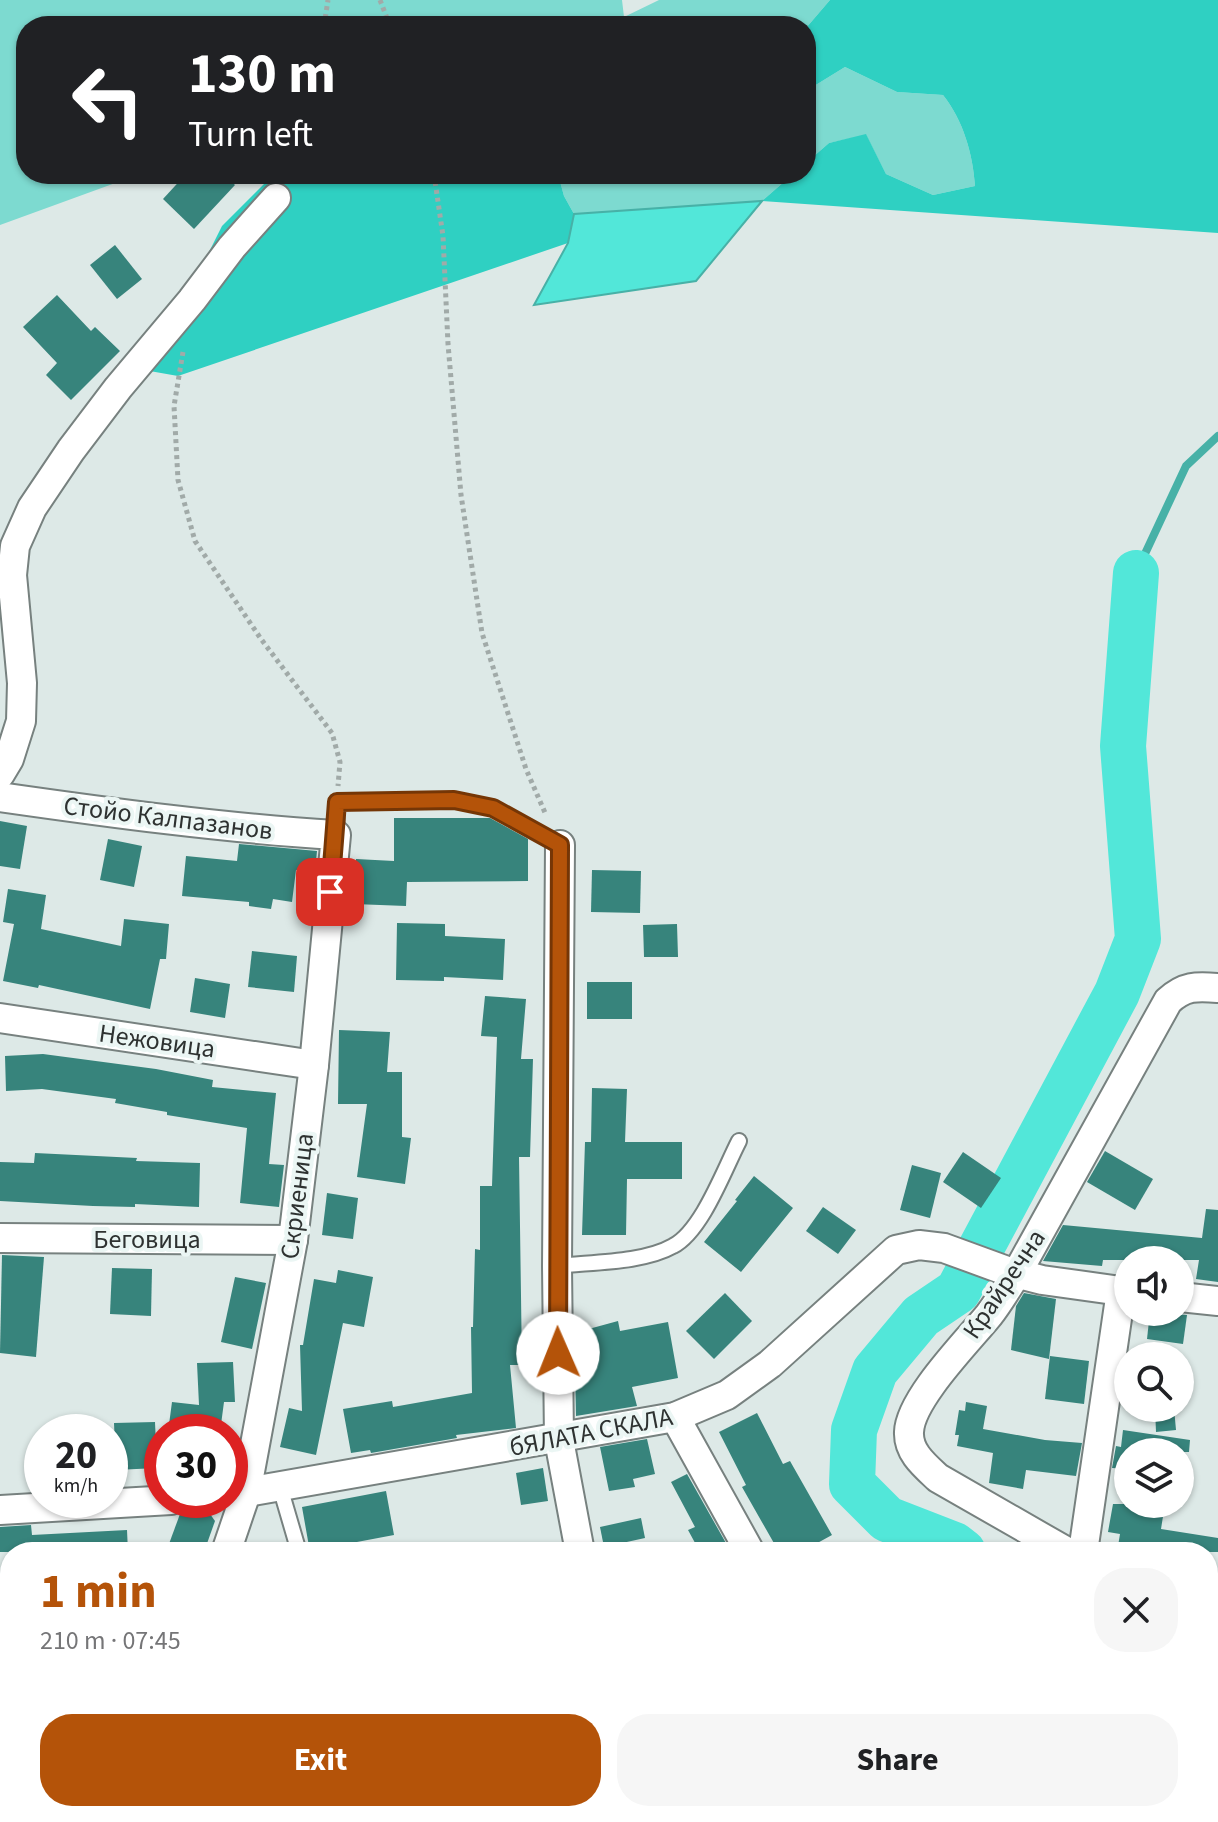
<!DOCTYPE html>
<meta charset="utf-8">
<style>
:root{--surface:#fff;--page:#f6f6f6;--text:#202124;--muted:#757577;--accent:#b45309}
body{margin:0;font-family:"Source Sans 3",sans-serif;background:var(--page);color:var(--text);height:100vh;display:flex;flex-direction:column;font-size:30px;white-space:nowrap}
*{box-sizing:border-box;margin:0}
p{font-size:26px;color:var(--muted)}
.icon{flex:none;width:44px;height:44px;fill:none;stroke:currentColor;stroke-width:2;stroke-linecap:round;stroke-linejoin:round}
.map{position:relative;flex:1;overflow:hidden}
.side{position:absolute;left:0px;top:1542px;width:1218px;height:280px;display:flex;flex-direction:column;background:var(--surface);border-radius:32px 32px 0 0;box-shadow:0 2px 6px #0004}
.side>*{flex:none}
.banner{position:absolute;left:16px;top:16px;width:800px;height:168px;border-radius:32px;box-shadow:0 2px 6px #0004;background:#202124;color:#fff;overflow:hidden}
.buttons{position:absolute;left:1114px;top:1246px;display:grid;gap:16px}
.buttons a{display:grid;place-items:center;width:80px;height:80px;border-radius:50%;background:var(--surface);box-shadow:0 2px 6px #0004;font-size:40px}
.speed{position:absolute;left:24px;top:1414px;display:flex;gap:16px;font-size:40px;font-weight:700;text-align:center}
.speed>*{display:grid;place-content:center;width:104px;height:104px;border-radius:50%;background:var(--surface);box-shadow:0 2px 6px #0004;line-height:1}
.speed small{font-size:20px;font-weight:400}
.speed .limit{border:12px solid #d22;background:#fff;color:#111}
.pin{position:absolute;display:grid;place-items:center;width:68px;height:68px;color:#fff;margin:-34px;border-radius:16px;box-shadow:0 4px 12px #0006}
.me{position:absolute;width:88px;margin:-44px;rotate:359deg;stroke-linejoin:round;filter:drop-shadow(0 0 6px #0008)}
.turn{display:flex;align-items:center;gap:28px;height:168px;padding:0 40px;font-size:36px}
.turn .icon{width:104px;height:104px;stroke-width:2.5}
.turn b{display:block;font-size:56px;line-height:68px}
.round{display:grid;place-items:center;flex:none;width:84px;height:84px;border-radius:32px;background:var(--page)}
.head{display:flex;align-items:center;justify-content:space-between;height:136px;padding:0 40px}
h1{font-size:48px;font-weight:700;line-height:60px;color:var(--accent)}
.cta{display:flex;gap:16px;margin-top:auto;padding:16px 40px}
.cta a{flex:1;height:92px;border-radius:32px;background:var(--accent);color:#fff;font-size:32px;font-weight:700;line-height:92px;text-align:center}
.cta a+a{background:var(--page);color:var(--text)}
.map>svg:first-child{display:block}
</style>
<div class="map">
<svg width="1218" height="1822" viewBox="0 0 1218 1822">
<rect width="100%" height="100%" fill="#dde9e7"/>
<g fill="#7ddad0">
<polygon points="0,0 622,0 624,17 659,0 830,0 806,28 806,26 26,26 26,174 140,174 0,225"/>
<path d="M845,67L897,92L943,95C963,120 973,154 975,186L933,195L886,174L866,135L829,143L806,163V91Z"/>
<polygon points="558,174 793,174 762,201 574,214 564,196"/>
</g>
<g fill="#2fd0c2">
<path d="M830,0H1218V233L762,201L793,174H806V163L829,143L866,134L886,174L933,195L975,186C973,154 963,120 943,95L897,92L845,67L806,91V28Z"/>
<polygon points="274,174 558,174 564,196 574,214 568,243 178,376 127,367 167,336 222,226"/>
</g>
<polygon fill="#52e7d9" stroke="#47b1a7" stroke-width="2" points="762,201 696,281 534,305 568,243 574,214"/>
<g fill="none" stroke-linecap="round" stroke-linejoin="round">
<polyline stroke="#47b1a7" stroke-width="8" points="1136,573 1186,466 1218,436"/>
<g stroke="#52e7d9" stroke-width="46">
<polyline points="963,1552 954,1545 887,1519 852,1484 854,1430 875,1371 921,1316 958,1291 1117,993 1138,939 1123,746 1136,573"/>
<polyline points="873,1822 884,1812"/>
</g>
</g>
<g fill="#37847c">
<polygon points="186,174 223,174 235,185 194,229 163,199"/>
<polygon points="115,245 142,279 117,299 90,265"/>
<polygon points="57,295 91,331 95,327 120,351 71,400 46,375 57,363 23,327"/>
<polygon points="394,818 490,818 528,839 528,881 407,882 406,906 354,904 356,859 394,861"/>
<polygon points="0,821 27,826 20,869 0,866"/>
<polygon points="108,839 142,846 134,887 100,880"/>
<polygon points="239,844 317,851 315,872 296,870 292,902 273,899 271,909 249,906 249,902 182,896 186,856 237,861"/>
<polygon points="592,870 641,871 640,913 591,912"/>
<polygon points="8,889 46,895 41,929 121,946 124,919 169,924 166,959 160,959 150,1009 39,985 38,988 3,981 14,924 3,922"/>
<polygon points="397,923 445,924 445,936 505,939 503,980 444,977 444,981 396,980"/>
<polygon points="677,924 678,957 644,957 643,925"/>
<polygon points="252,951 297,956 294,992 248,987"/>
<polygon points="195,978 230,984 225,1018 190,1012"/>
<rect x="587" y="982" width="45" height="37"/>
<polygon points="485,996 526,999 521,1059 533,1059 530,1157 519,1157 522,1365 510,1365 516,1428 456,1435 457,1438 371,1453 370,1450 351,1453 343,1409 392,1401 393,1407 472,1393 471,1327 473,1327 475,1249 480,1250 480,1186 492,1186 497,1037 481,1036"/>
<polygon points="339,1030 390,1032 387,1072 402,1072 402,1137 411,1138 405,1184 357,1177 367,1104 338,1104"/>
<polygon points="43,1054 156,1069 213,1080 212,1087 276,1093 269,1164 284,1165 279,1207 240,1203 247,1128 167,1115 167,1112 115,1103 116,1099 42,1089 6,1091 5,1056"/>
<polygon points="592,1088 627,1089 625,1142 682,1142 682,1179 627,1179 626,1235 582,1235 585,1142 591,1142"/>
<polygon points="1105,1151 1153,1179 1135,1210 1087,1182"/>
<polygon points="963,1152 1001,1178 981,1208 943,1182"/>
<polygon points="35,1153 137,1158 136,1161 200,1163 199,1207 135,1204 135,1207 93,1206 0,1201 0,1162 34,1163"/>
<polygon points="912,1165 941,1173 930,1218 900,1210"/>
<polygon points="754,1176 793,1208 741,1272 704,1242 737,1201 735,1200"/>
<polygon points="327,1193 358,1198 353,1239 322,1235"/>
<polygon points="823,1207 856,1230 838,1254 806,1231"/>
<polygon points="1206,1209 1218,1210 1218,1282 1196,1279 1199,1260 1103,1260 1102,1266 1043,1261 1063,1225 1202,1238"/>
<polygon points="2,1255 44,1257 36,1357 0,1353"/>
<polygon points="112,1268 152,1269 151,1316 110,1314"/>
<polygon points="338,1270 373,1277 364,1327 343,1323 316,1455 280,1447 289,1408 302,1411 300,1345 303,1345 314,1279 336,1283"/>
<polygon points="235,1277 266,1283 252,1349 221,1342"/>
<polygon points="725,1293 752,1321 714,1359 686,1331"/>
<polygon points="1024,1293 1056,1299 1049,1359 1011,1350 1016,1306"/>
<polygon points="1150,1312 1187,1315 1183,1344 1147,1339"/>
<polygon points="618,1321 620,1331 668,1322 678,1378 632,1387 637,1406 576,1416 575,1369 586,1368 584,1354 591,1352 585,1330"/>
<polygon points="1050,1356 1089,1361 1084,1404 1045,1399"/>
<polygon points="233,1362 235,1402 224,1402 220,1432 168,1432 172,1402 199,1405 197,1363"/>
<polygon points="966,1402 987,1406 983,1429 1045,1440 1082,1443 1076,1476 1026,1470 1023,1489 989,1483 993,1453 957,1446 959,1435 955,1435 959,1410 965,1411"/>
<polygon points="1155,1408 1174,1408 1176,1430 1156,1432"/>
<polygon points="757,1413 783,1464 790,1461 832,1535 801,1552 779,1552 742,1487 746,1485 719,1432"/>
<polygon points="155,1422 157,1468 116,1470 114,1423"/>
<polygon points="1123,1430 1190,1440 1189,1452 1128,1452 1128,1469 1112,1468 1116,1446 1121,1447"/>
<polygon points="647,1439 655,1474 633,1479 635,1487 609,1491 600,1447"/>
<polygon points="543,1468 548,1501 521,1505 516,1473"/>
<polygon points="687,1474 731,1552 700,1552 688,1530 695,1527 671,1482"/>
<polygon points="386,1491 394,1535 341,1545 343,1552 310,1552 302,1507"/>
<polygon points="1113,1504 1165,1504 1161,1529 1218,1538 1218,1552 1117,1552 1120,1534 1108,1532"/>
<polygon points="205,1507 215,1521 204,1552 166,1552 180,1514 186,1508"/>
<polygon points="641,1518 645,1538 604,1547 600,1527"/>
<polygon points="31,1525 32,1535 127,1530 128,1552 0,1552 0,1527"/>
</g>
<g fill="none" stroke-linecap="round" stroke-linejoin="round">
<g stroke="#77817f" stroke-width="18">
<g id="service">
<polyline points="336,835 337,802 454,800 493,808 560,845"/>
<path d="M557,1266C591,1262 643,1263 673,1246C702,1231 724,1170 739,1141"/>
<polyline points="280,1487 299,1552"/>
</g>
</g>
<g stroke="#77817f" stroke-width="32">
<g id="minor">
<polyline points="0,774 9,759 21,721 22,683 12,575 15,546 32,508 71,450 118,388 192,300 232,247 276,198"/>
<path d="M0,797C112,813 223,828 336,835L314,1065L293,1240L246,1493L226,1552"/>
<polyline points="560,845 557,1266 559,1440 580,1552"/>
<polyline points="0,1018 314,1065"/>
<polyline points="0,1238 293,1240"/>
<polyline points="1180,1297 1218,1301"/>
<polyline points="675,1417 750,1552"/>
<polyline points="230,1495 675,1417 727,1395 770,1364 896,1250 919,1245 944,1248 1007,1271 1042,1280 1128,1292"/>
<polyline points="0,1510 171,1500"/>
<path d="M1067,1552L938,1478C924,1465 908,1452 909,1432C910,1399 968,1341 989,1315C999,1302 1008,1287 1017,1273L1168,1001C1184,986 1196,986 1218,988"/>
<polyline points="1083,1552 1121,1291"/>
<polyline points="0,1766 10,1768"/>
<polyline points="905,1812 912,1822"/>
<polyline points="120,1822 124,1812"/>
<polyline points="380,1822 409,1812"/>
<polyline points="976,1822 978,1812"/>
<polyline points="1189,1822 1202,1812"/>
</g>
</g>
<g stroke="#a1aaa8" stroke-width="5" stroke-dasharray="4 4" stroke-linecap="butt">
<polyline points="380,0 390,26"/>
<polyline points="324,26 328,0"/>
<polyline points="434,174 443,236 448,344 461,495 482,633 526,769 546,815"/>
<polyline points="183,352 174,406 178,480 195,541 261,639 332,733 340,762 338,786"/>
<polyline points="183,1812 193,1822"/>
</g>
<use href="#service" stroke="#fff" stroke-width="14"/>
<use href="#minor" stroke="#fff" stroke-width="28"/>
</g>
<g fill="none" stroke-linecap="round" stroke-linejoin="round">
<g stroke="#753606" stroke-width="20">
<polyline id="route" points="330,892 337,802 454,800 493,808 560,845 558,1353"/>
</g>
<use href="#route" stroke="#b45309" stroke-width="14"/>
</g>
<g text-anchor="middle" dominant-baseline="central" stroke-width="8" stroke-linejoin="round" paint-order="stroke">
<g font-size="26" fill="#2e3231" stroke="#ebf6f4">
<text transform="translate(168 818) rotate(7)">Стойо Калпазанов</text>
<text transform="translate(157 1041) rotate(8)">Нежовица</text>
<text transform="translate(297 1196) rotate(-83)">Скриеница</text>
<text x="147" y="1239">Беговица</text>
<text transform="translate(1004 1284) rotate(-56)">Крайречна</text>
<text transform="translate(591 1432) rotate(-11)">бЯЛАТА СКАЛА</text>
</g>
</g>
</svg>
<div class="buttons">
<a><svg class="icon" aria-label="sound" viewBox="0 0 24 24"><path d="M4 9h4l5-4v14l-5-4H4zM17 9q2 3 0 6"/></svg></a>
<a><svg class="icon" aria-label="search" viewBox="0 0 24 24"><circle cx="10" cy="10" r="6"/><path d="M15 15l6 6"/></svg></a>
<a><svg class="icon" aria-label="layers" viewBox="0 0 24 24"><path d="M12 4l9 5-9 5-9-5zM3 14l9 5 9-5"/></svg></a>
</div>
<div class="speed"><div>20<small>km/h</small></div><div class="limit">30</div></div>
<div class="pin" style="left:330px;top:892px;background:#d93025"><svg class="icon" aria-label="arrive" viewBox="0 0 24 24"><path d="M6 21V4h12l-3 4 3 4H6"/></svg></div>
<svg class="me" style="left:558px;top:1353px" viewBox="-20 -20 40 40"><circle r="19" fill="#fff"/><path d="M0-13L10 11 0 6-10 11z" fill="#b45309"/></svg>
<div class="banner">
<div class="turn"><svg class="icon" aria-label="left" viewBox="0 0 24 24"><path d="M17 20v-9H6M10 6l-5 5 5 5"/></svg><div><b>130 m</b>Turn left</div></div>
</div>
<section class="side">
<div class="head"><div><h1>1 min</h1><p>210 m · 07:45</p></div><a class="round"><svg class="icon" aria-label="close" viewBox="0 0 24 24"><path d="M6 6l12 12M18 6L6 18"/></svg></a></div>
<div class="cta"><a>Exit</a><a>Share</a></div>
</section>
</div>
